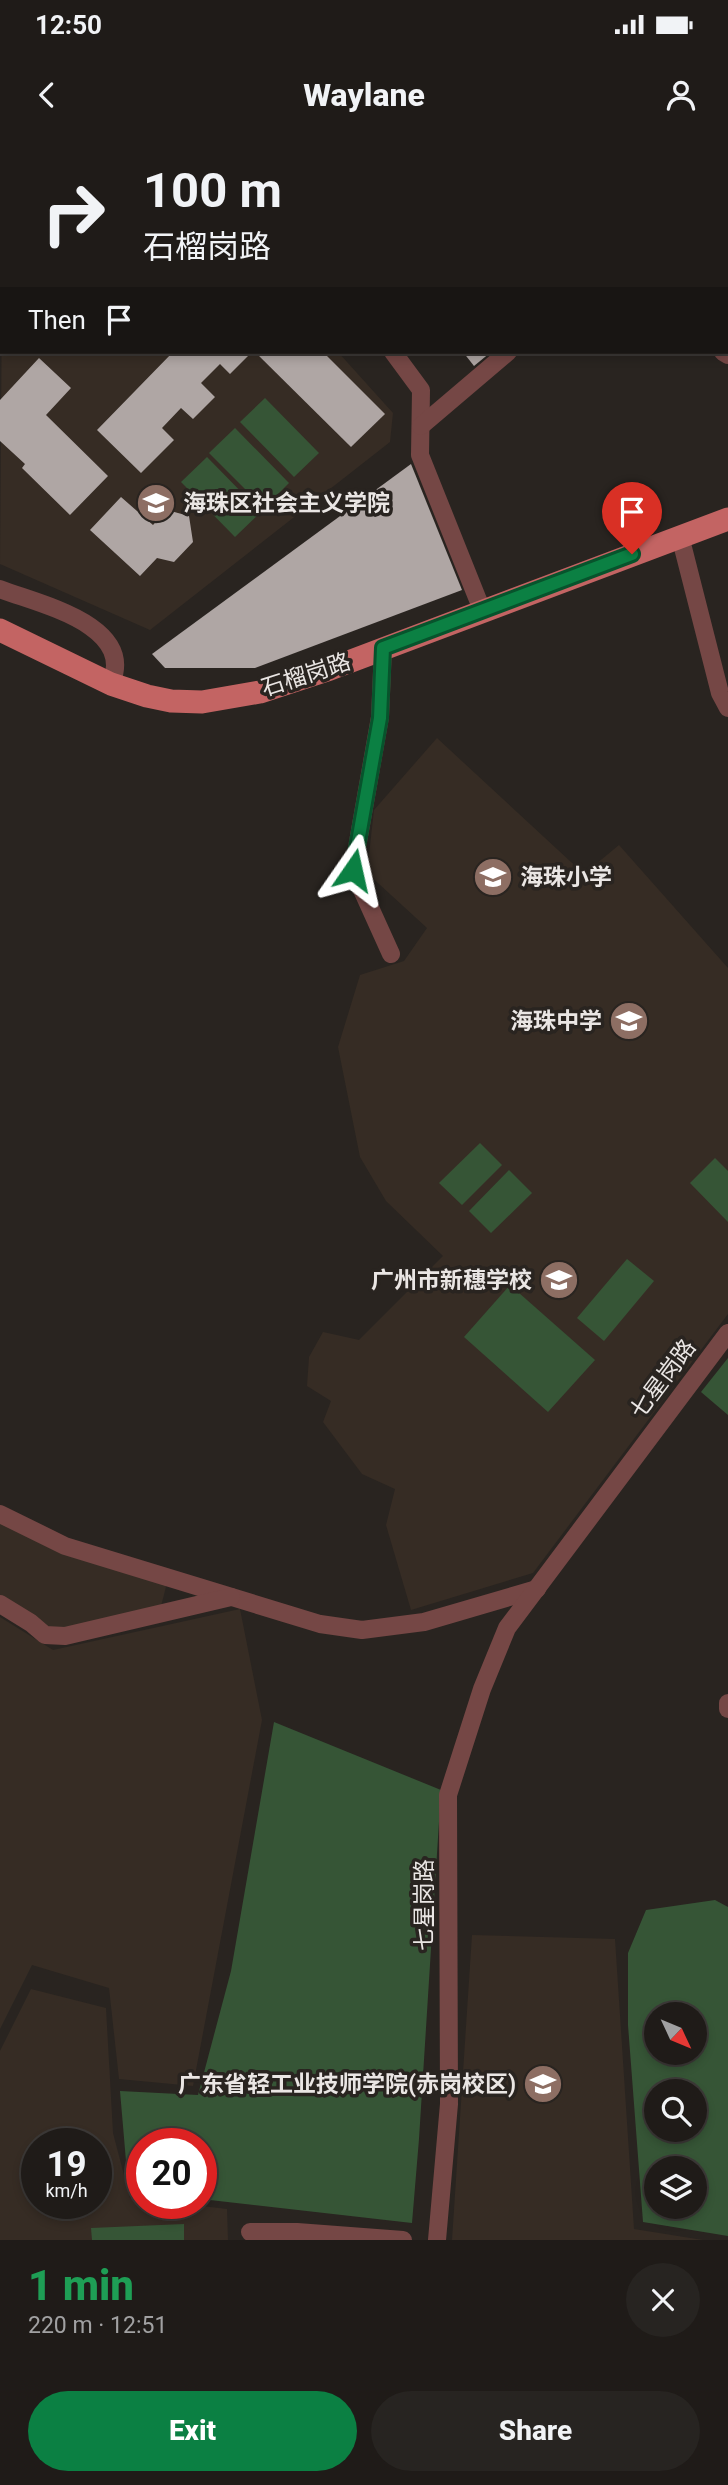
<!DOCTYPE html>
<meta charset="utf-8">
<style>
:root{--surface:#1f1b18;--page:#272421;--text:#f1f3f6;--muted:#a1a1a2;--line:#3c3937;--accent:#0b8043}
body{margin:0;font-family:Roboto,"Noto Sans SC",sans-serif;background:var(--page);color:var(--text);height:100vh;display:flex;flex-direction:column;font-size:26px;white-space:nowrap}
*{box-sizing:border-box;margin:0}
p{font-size:23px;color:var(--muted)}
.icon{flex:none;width:38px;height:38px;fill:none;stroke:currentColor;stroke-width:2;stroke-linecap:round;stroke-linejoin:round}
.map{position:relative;height:2100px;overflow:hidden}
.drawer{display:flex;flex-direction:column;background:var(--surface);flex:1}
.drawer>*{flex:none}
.hud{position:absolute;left:0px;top:0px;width:728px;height:214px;box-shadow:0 4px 10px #0003,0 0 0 2px var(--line);background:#1f1b18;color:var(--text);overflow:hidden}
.needle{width:46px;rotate:134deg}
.tools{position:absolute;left:644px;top:1862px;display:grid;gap:14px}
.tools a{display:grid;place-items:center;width:63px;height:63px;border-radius:50%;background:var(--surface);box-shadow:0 4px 10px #0003,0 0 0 2px var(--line);font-size:35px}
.speed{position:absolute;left:21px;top:1988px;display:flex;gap:14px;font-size:35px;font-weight:700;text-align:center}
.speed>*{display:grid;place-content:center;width:91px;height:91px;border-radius:50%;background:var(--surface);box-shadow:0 4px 10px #0003,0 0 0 2px var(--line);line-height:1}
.speed small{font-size:18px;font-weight:400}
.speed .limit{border:10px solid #d22;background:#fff;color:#111}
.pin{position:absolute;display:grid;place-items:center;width:60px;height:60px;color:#fff;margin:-72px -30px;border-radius:50% 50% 50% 0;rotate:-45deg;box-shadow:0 0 7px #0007}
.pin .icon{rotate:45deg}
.me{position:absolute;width:77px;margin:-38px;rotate:11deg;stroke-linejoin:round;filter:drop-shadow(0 0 5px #0008)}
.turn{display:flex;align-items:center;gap:24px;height:147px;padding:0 28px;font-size:32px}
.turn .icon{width:91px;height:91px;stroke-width:2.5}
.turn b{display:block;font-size:49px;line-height:60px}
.then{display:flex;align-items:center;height:66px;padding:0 28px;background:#0003;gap:14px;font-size:26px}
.round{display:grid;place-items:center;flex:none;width:74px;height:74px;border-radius:37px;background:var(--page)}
.head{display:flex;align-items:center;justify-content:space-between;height:119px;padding:0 28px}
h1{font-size:42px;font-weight:800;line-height:52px;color:#1e9e55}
.action{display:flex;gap:14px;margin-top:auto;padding:14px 28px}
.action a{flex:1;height:80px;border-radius:42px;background:var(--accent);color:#fff;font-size:28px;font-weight:800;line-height:80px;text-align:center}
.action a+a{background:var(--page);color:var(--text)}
.status{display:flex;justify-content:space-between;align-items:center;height:49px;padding:0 35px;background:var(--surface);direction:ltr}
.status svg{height:19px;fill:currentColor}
header{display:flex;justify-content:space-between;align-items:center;height:91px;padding:0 28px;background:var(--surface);font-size:32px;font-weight:800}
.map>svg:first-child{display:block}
</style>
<div class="status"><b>12:50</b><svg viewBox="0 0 49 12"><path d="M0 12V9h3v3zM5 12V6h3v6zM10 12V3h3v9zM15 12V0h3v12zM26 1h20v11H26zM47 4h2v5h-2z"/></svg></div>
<header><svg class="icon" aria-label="back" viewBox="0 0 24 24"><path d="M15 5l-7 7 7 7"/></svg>Waylane<svg class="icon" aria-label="person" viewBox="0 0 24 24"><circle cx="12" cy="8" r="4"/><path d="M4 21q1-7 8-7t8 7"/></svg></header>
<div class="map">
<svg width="728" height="2100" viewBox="0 0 728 2100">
<rect width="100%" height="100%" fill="#292420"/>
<g fill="#362c24" fill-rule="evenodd">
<polygon points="0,0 94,0 2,2 0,103"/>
<polygon points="2,147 2,212 338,212 393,273 390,302 150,490 0,424"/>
<polygon points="437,598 584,734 619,705 728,828 728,1174 533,1433 411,1470 386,1385 395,1349 362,1334 323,1282 331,1261 307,1246 309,1217 323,1192 359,1200 443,1116 386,1061 360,1017 338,907 360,835 404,821 427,788 367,733 374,670"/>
<polygon points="0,1380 167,1443 161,1466 72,1491 47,1488 0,1458"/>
<polygon points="240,1469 262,1580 193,1946 119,1939 109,1848 32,1825 0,1889 0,1477 53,1510"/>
<polygon points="472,1795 615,1799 634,2089 703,2100 452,2100"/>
<path d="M31,1849L106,1868L113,1993L130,2058L142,2059V2063H177L227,2069L228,2100H0V1911ZM37,2004H96V2063H37Z"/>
</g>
<g fill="#365536" fill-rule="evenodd">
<polygon points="265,258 319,313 294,337 240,282"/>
<polygon points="235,288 289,343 264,368 209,313"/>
<polygon points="207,317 261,372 235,397 181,342"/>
<polygon points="480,1003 502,1025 462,1065 439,1043"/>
<polygon points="715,1018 728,1031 728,1082 690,1043"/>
<polygon points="509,1030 532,1053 491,1093 469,1071"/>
<polygon points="627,1119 654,1141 604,1201 577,1178"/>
<polygon points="510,1145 595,1220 548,1272 464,1197"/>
<polygon points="728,1218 728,1275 701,1252"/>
<polygon points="274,1582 441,1650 419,1999 412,2083 201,2059 201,2004 142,2004 142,2052 135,2051 126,2021 120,1951 198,1955 231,1831"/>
<path d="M715,1760L728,1767V2096L643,2082L628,1885V1813L646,1770ZM656,1874H695V1913H656ZM656,1951H695V1990H656ZM656,2028H695V2067H656Z"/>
<polygon points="184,2084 184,2100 92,2100 91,2088"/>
</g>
<g fill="#afa6a4">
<polygon points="173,212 252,212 230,234 220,224 201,243 215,257 193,279 181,268 162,288 174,300 141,333 97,290"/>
<polygon points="255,212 323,212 385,274 351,307"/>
<polygon points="463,212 491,212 474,226"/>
<polygon points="39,218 71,248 46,275 108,336 70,375 22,328 25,324 0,301 0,260"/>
<polygon points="411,324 462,450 255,528 165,528 152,514"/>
<polygon points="121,357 153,385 167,370 189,376 193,402 174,422 157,418 140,436 90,390"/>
</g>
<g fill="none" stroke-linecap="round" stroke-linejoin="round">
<g stroke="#754745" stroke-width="18">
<polyline points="227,0 229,2"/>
<polyline points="111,2 112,0"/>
<polyline points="259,2 261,0"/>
<polyline points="0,125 2,123"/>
<polyline points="393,212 421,250 420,315 482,470"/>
<polyline points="723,212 728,215"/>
<polyline points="421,286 508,212"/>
<polyline points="680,396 720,553 728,568"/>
<path d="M0,449C38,464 136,484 111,544"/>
<polyline points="383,508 380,577 353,730 391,814"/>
<polyline points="0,1374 65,1406 320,1484 362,1490 424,1482 537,1449"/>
<polyline points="0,1464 31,1483 45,1495 65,1496 231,1457"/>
<polyline points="728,1563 728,1569"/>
<polyline points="250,2092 297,2092 403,2100"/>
<polyline points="437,2100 449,1964 448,1655 482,1549 507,1488 728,1193"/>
</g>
<polyline stroke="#c36463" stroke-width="23" points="0,490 111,544 147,556 171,561 202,562 260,552 330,529 728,379"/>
</g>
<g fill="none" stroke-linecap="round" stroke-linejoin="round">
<g stroke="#07532c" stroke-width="18">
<polyline id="route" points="353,730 380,578 383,508 632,414"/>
</g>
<use href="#route" stroke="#0b8043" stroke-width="12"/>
</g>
<defs>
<g id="university-disc" transform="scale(2.0125)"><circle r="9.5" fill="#8d6e63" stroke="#292420"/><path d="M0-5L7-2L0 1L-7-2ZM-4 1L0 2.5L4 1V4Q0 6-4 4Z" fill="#fff"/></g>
<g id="school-disc" transform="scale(2.0125)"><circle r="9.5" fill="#8d6e63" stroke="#292420"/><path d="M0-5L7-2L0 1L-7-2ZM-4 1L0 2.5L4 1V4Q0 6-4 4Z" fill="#fff"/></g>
</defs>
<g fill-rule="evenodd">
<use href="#university-disc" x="156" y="363"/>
<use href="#school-disc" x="493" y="737"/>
<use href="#school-disc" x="629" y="881"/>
<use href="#school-disc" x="559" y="1140"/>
<use href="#university-disc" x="543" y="1944"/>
</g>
<g text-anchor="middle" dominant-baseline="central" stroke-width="7" stroke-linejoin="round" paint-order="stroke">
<g font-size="23" font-weight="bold" fill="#eae6e4" stroke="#292420" text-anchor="end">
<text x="183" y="363" text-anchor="start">海珠区社会主义学院</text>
<text x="520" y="737" text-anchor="start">海珠小学</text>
<text x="602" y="881">海珠中学</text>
<text x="532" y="1140">广州市新穗学校</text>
<text x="516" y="1944">广东省轻工业技师学院(赤岗校区)</text>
</g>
<g font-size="23" fill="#eae6e4" stroke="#292420">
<text transform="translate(306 535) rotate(-18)">石榴岗路</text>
<text transform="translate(663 1239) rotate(-53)">七星岗路</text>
<text transform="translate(424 1765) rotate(-90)">七星岗路</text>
</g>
</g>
</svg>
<div class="tools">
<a><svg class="needle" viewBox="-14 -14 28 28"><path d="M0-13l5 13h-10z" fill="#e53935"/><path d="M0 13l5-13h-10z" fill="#a1a1a2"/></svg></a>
<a><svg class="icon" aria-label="search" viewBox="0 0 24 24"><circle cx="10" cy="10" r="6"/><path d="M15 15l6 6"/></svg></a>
<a><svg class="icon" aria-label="layers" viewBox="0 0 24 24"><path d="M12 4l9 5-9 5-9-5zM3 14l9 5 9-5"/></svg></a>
</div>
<div class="speed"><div>19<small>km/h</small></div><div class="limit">20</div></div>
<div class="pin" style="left:632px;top:414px;background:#d93025"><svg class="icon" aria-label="arrive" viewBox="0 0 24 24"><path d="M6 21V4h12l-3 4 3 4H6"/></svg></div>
<svg class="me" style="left:353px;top:730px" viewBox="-20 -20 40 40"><path d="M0-17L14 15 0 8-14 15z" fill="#0b8043" stroke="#fff" stroke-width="4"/></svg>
<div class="hud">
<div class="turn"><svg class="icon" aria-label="right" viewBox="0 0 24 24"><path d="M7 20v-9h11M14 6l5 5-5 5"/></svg><div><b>100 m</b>石榴岗路</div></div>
<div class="then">Then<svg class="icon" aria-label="arrive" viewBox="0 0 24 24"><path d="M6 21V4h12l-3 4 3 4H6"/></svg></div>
</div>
</div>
<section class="drawer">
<div class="head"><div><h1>1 min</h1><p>220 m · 12:51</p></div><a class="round"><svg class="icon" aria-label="close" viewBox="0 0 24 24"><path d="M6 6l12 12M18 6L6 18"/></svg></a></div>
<div class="action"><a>Exit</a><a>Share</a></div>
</section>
